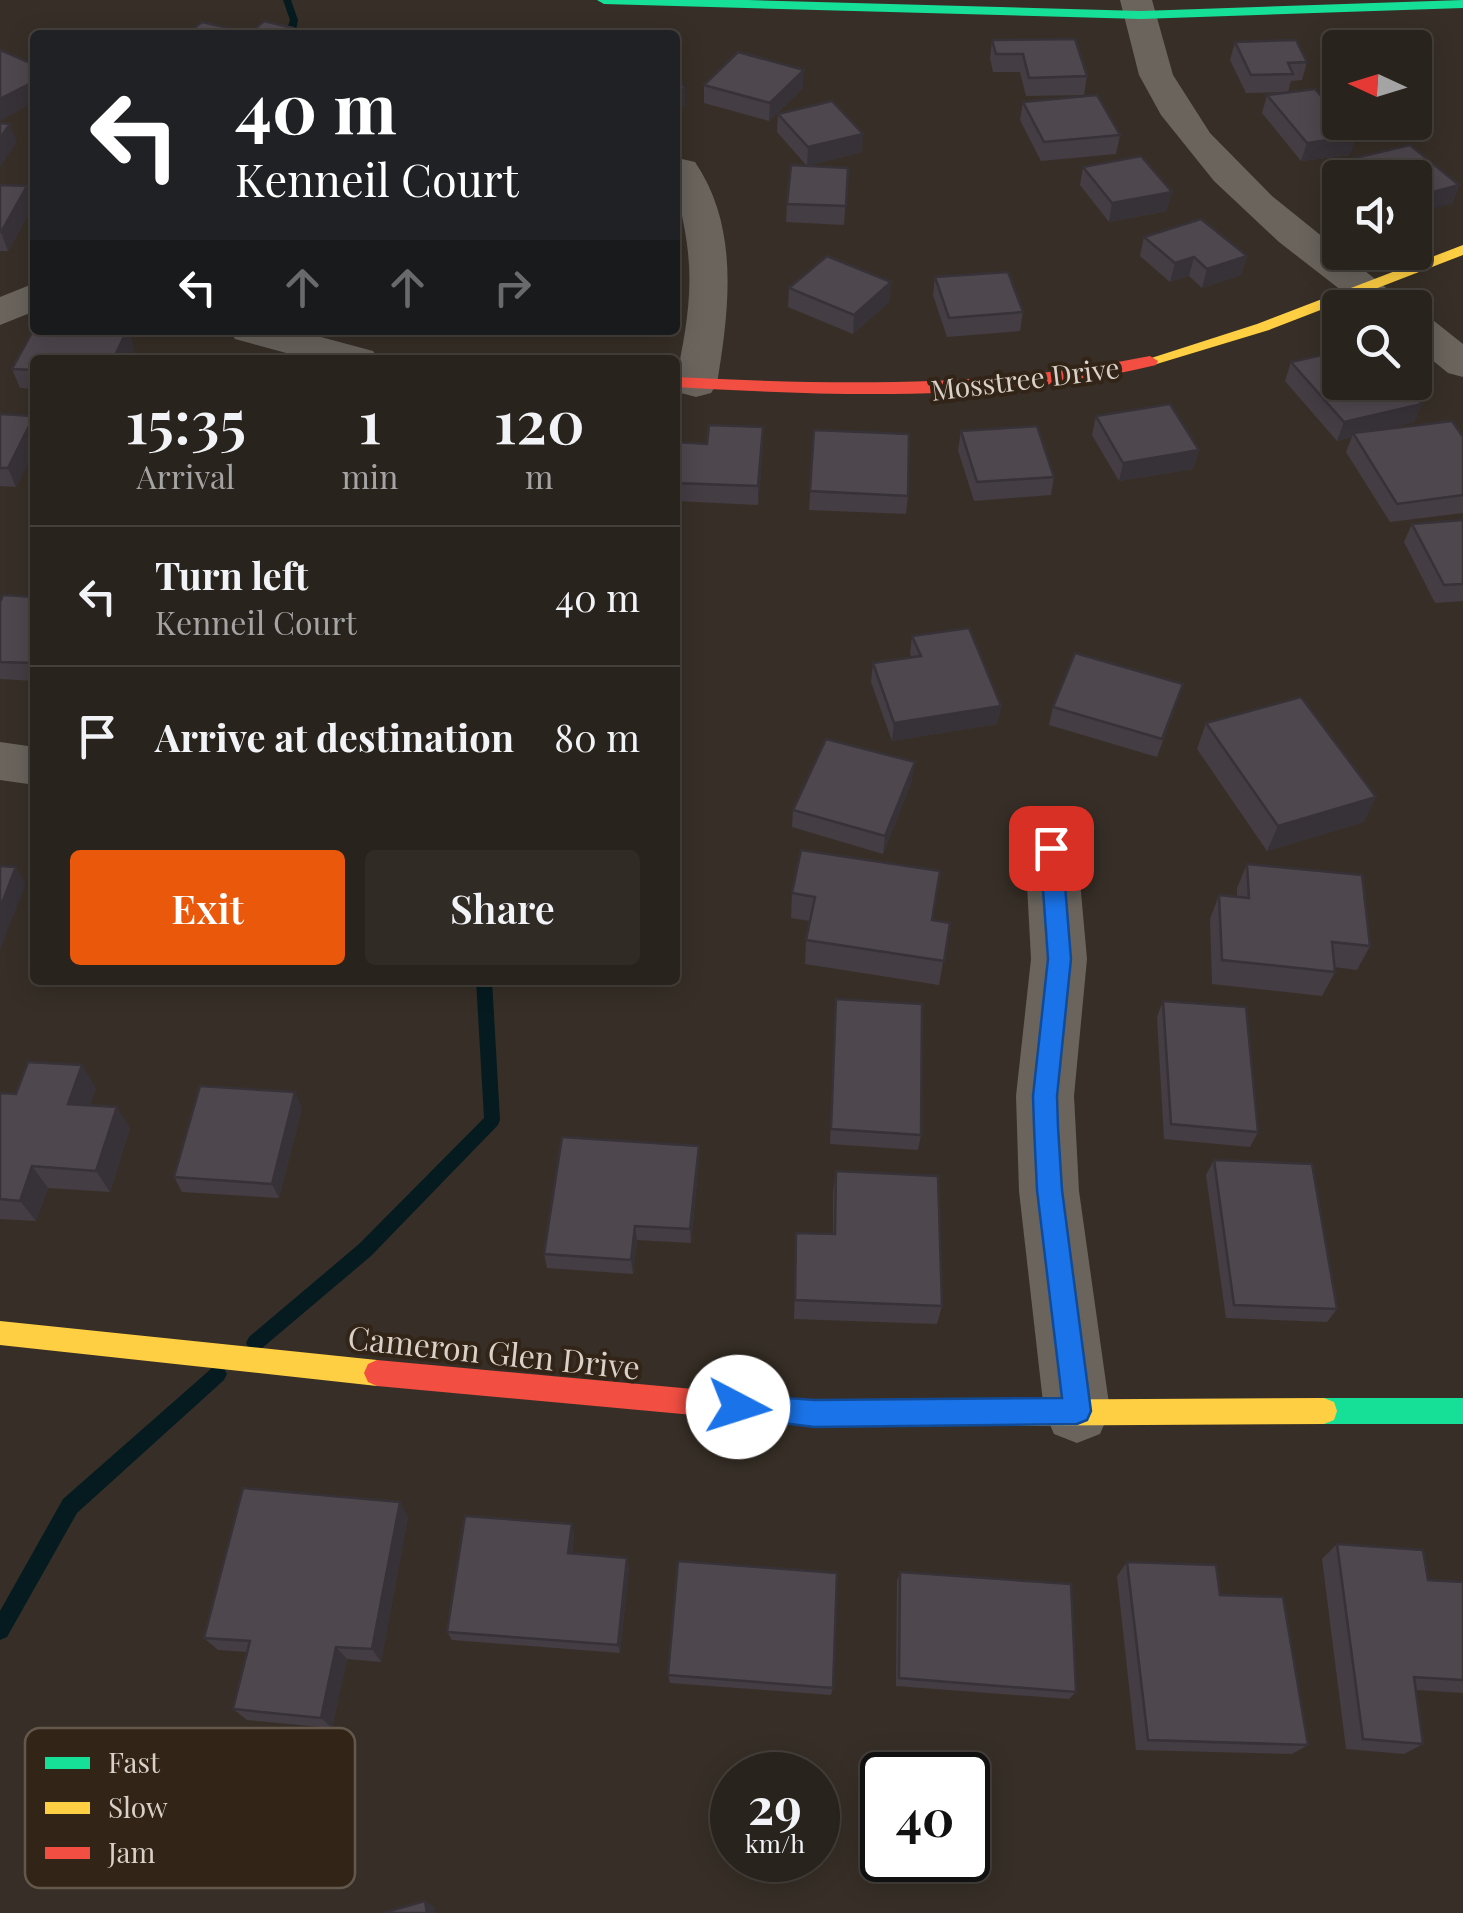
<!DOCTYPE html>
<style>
:root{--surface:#29231d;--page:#312b26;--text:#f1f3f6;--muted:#a5a4a4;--line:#45403b;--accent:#ea580c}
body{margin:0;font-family:"Playfair Display",serif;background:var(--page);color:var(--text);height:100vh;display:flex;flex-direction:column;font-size:38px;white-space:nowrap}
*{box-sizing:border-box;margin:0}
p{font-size:32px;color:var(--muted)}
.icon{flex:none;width:55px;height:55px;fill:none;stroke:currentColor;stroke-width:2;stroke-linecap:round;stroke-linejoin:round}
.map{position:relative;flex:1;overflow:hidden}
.details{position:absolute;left:30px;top:355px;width:650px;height:630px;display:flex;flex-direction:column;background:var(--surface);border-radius:10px;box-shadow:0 5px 25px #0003,0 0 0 2px var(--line)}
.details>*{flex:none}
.guide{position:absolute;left:30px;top:30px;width:650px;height:305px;border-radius:10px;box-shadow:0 5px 25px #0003,0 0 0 2px var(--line);background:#202124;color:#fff;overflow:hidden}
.needle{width:65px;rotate:274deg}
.buttons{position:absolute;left:1322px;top:30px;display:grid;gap:20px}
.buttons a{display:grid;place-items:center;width:110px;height:110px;border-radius:10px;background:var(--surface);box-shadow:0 5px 25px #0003,0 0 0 2px var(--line);font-size:50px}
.speed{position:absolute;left:710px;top:1752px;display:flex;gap:20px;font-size:50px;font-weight:700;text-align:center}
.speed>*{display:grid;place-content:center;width:130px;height:130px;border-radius:50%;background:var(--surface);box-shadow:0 5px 25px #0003,0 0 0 2px var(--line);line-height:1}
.speed small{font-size:25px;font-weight:400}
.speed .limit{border:5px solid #111;border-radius:15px;background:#fff;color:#111}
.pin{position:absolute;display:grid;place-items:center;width:85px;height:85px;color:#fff;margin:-42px;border-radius:20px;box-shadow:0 5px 15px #0006}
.me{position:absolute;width:110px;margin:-55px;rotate:95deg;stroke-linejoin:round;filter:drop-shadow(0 0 8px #0008)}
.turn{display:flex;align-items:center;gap:35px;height:210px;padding:0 40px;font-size:45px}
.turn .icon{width:130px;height:130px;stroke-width:2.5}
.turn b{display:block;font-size:70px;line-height:85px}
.lanes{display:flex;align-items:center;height:95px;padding:0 40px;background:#0003;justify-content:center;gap:50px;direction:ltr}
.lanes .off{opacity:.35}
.eta{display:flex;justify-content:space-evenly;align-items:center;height:170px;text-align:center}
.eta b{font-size:60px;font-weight:600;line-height:70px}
.primary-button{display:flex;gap:20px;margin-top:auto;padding:20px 40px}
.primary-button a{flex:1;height:115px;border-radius:10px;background:var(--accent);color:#fff;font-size:40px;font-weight:600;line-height:115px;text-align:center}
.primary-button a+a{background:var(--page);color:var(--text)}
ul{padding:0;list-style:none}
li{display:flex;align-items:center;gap:30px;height:140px;padding:0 40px;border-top:2px solid var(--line)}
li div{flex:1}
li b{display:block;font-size:38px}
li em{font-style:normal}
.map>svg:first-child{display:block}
</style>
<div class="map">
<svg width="1463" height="1913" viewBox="0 0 1463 1913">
<rect width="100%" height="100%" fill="#372f27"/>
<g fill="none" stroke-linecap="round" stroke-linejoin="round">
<g fill="#051b20" fill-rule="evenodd">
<polygon points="283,0 291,0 298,20 295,35 285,35 290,20"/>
<polygon points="292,330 302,330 308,360 296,360"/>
<polygon points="476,980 492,980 500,1120 498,1125 371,1256 261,1349 255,1351 249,1349 246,1343 249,1337 359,1244 484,1118"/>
<polygon points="218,1365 224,1368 227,1374 224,1380 77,1513 7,1637 0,1640 0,1611 63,1499 212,1368"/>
</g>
<g fill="#6a645d" fill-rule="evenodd">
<polygon points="1120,0 1152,0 1173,75 1210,133 1272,196 1411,308 1364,308 1279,242 1214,181 1161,115 1139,75"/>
<path d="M682,159L695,162C740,228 729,310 717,384L711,393L696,397L681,393L675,384C684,341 693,297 688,253C685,220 675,195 675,161Z"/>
<polygon points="35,283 35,311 0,325 0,297"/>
<polygon points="1415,314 1429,317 1463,344 1463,377 1448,373 1415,346"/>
<polygon points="229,330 295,330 373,351 379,360 312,360 235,339"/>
<polygon points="0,742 35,747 35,785 0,780"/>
<polygon points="1051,828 1070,834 1077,848 1087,959 1074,1096 1079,1191 1110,1411 1100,1434 1077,1443 1054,1434 1044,1411 1019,1191 1016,1096 1031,959 1025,848 1032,834"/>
</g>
<g fill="#16e098" fill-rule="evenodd">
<polygon points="597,0 747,0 1141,11 1463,0 1463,8 1141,19 604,4"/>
<polygon points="1324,1398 1463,1398 1463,1424 1324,1424 1314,1420 1311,1411 1314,1402"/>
</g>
<g fill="#ffcf43" fill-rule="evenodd">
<polygon points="1463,245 1463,255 1269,330 1150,366 1142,361 1257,324"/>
<polygon points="0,1321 377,1360 386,1364 390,1373 386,1382 377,1386 0,1345"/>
<polygon points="1324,1398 1334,1402 1337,1411 1334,1420 1324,1424 948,1426 938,1422 935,1413 938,1404 948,1400"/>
</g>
<g fill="#f24e42" fill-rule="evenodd">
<path d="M1150,356L1158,361L1156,365C998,403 836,396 675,387V377C835,385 992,388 1150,356Z"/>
<polygon points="377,1360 813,1400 948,1400 958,1404 961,1413 958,1422 948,1426 813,1426 377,1386 368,1382 364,1373 368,1364"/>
</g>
</g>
<g fill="#443d43">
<polygon points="992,40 1087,76 1084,95 1026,96 1020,72 993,72 990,58"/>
<polygon points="1235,42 1307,62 1302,80 1291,81 1288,92 1246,93 1230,60"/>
<polygon points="704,85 803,88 769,121 704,103"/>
<polygon points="1267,95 1356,136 1350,155 1301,161 1262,113"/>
<polygon points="1023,102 1120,135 1116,154 1041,161 1020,120"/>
<polygon points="778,114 862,152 807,166 777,132"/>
<polygon points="1338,162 1459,185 1452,204 1415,178 1340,178 1340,188 1332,181"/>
<polygon points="1083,167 1167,211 1109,222 1080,185"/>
<polygon points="848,168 844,225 786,222 787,204"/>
<polygon points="0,185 27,186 34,205 8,251 0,251"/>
<polygon points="1144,237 1247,256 1241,275 1202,288 1189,276 1170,282 1140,256"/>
<polygon points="935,277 1023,312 1020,331 947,337 933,295"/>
<polygon points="789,288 890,301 853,334 788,307"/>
<polygon points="35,327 35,330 128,330 134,349 128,360 35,360 35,389 20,388 12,369"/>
<polygon points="1291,362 1422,404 1414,422 1387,429 1463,437 1463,513 1390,522 1346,452 1352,437 1337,441 1285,381"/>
<polygon points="0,414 34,416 35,417 35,449 16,487 0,486"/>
<polygon points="1096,416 1199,450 1193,469 1119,481 1092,435"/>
<polygon points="814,430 908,496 906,514 809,510"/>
<polygon points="961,431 1054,477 1051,495 974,501 958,450"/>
<polygon points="763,446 758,505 675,501 675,453"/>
<polygon points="1463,520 1463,601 1435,603 1404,542 1412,524"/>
<polygon points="35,597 35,681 0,679 0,602"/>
<polygon points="912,636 1001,706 997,724 892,741 871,682 873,663 912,658 910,654"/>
<polygon points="1177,702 1157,757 1049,725 1053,707"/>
<polygon points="1206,723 1364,822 1267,851 1197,749"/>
<polygon points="912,780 883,854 792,827 793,810"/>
<polygon points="1247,864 1370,946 1357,970 1334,967 1335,972 1322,996 1212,984 1210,919 1219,895 1237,897 1237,888"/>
<polygon points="792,893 950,923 939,985 805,964 806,940 810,921 791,918"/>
<polygon points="836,999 921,1135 918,1150 830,1144"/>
<polygon points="1163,1001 1258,1132 1250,1147 1164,1139 1157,1017"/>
<polygon points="96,1088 90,1105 130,1128 110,1192 48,1188 36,1221 0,1219 0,1093 16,1094"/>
<polygon points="302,1108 279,1198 182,1192 174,1177"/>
<polygon points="699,1160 691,1243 637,1240 633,1274 547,1268 544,1254"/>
<polygon points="1214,1160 1337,1309 1327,1322 1226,1318 1206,1175"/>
<polygon points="836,1171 942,1306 937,1324 794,1319 796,1233 833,1234 833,1192"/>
<polygon points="408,1517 381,1662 347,1659 332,1728 247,1720 233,1709 247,1652 218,1650 204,1638"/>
<polygon points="574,1534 572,1554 629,1567 620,1653 452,1640 447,1632"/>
<polygon points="1337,1544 1428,1580 1463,1582 1463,1693 1416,1690 1423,1744 1404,1754 1346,1749 1322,1559"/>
<polygon points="1127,1562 1220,1595 1308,1745 1292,1754 1136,1750 1117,1576"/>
<polygon points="900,1572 1076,1692 1069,1699 896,1686 897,1581"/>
<polygon points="668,1675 833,1688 831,1695 670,1683"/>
</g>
<g fill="#373237">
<polygon points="804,70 803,88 769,121 770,103"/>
<polygon points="35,81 35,102 0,121 0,99"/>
<polygon points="685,89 686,107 675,109 675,91"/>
<polygon points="10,124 17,142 0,167 0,138"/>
<polygon points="863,134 862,152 807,166 808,147"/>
<polygon points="1356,136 1350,155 1301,161 1307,143"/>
<polygon points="1459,185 1452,204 1415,213 1415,197"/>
<polygon points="27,186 34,205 8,251 1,232"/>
<polygon points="1172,192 1167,211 1109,222 1112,203"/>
<polygon points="1247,256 1241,275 1202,288 1207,269"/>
<polygon points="1194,257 1189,276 1170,282 1175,263"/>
<polygon points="891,282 890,301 853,334 854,315"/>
<polygon points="127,330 134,349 128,360 113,360"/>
<polygon points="1422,404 1414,422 1355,437 1353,433 1352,437 1337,441 1344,422"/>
<polygon points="34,416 35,449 16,487 8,468"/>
<polygon points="763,427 763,446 758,505 758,486"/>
<polygon points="1199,450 1193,469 1119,481 1123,463"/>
<polygon points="1001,706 997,724 892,741 894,723"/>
<polygon points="915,762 912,780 883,854 885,836"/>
<polygon points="1376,797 1364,822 1267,851 1278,826"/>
<polygon points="16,867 26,884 0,950 0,908"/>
<polygon points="82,1065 96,1088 83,1125 68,1104"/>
<polygon points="295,1092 302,1108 279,1198 272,1184"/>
<polygon points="117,1107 130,1128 110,1192 96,1171"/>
<polygon points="699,1146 699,1160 691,1243 690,1229"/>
<polygon points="32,1166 48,1188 36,1221 20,1201"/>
<polygon points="635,1226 637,1240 633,1274 631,1260"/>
<polygon points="400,1502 408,1517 381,1662 372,1649"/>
<polygon points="572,1524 574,1534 571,1563 568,1553"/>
<polygon points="627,1558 629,1567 620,1653 618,1645"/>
<polygon points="336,1647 347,1659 332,1728 321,1718"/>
<polygon points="425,1901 434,1906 435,1913 427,1913"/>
</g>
<g fill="#4f474e" stroke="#373237" stroke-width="2.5">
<polygon points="264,21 293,28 286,35 185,35 202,22 250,33"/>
<polygon points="1075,39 1087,76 1029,78 1023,54 996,54 992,40"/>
<polygon points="1296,40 1307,62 1288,63 1293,74 1251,75 1235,42"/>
<polygon points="0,50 35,65 35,81 0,99"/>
<polygon points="738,52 804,70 770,103 704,85"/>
<polygon points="675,69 685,89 675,91"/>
<polygon points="1315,89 1340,118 1340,122 1344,122 1356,136 1307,143 1267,95"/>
<polygon points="1097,95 1120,135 1044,142 1023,102"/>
<polygon points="832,101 863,134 808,147 778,114"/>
<polygon points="0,123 10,124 0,138"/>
<polygon points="1410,145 1459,185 1415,197 1415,178 1356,178 1338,162"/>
<polygon points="1141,156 1172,192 1112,203 1083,167"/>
<polygon points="791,165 848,168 846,206 787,204"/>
<polygon points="0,185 27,186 1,232 0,232"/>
<polygon points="1201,219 1247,256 1207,269 1194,257 1175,263 1144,237"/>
<polygon points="827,256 891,282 854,315 789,288"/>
<polygon points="1008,272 1023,312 949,318 935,277"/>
<polygon points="35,327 35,330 127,330 113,360 35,360 35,370 12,369"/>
<polygon points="1340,351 1340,382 1402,382 1422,404 1344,422 1291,362"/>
<polygon points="1170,404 1199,450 1123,463 1096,416"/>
<polygon points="0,414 34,416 8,468 0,468"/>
<polygon points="1452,421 1463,437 1463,495 1397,504 1353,433"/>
<polygon points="709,425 763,427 758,486 675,483 676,442 707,444"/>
<polygon points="1037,426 1054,477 977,482 961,431"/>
<polygon points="814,430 909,434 908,496 810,491"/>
<polygon points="1463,520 1463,584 1444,585 1412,524"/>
<polygon points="3,595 35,597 35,663 0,662 0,602"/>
<polygon points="969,628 1001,706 894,723 873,663 921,656 912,636"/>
<polygon points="1075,653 1183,684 1162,739 1053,707"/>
<polygon points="1301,697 1376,797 1278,826 1206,723"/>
<polygon points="826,739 915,762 885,836 793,810"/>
<polygon points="801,850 940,871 932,920 950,923 944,961 806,940 815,897 792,893"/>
<polygon points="1247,864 1362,875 1370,946 1332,942 1335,972 1222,960 1219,895 1249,898"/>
<polygon points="0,866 16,867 0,908"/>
<polygon points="836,999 922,1004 921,1135 831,1129"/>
<polygon points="1163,1001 1246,1007 1258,1132 1171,1124"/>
<polygon points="28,1062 82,1065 68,1104 117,1107 96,1171 32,1166 20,1201 0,1199 0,1093 16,1094"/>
<polygon points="200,1086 295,1092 272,1184 174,1177"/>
<polygon points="562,1137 699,1146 690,1229 635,1226 631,1260 544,1254"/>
<polygon points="1214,1160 1312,1164 1337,1309 1234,1305"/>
<polygon points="836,1171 938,1176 942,1306 795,1300 796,1233 835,1234"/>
<polygon points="243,1488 400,1502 372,1649 336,1647 321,1718 233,1709 250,1641 204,1638"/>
<polygon points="465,1516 572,1524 568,1553 627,1558 618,1645 447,1632"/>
<polygon points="1337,1544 1423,1550 1428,1580 1463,1582 1463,1680 1414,1677 1423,1744 1363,1739"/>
<polygon points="678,1561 837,1573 833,1688 668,1675"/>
<polygon points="1127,1562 1216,1565 1220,1595 1283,1597 1308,1745 1148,1740"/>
<polygon points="900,1572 1071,1584 1076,1692 899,1678"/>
<polygon points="425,1901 427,1913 383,1913"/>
</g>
<polygon fill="#1a73e8" stroke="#114b97" stroke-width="2.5" points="1051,840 1062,848 1071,959 1057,1096 1058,1127 1062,1190 1091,1411 1087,1420 1077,1424 814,1427 729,1416 725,1407 729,1398 738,1394 814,1400 1062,1398 1037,1190 1034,1127 1033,1096 1048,959 1040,848"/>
<g text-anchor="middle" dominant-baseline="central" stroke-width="8" stroke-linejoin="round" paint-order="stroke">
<g font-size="28" fill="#d9d0c7" stroke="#322517">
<text transform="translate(1025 378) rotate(-7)">Mosstree Drive</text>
</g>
<g font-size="32" fill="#d9d0c7" stroke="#322517">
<text transform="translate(494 1351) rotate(6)">Cameron Glen Drive</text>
</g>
</g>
<rect x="25" y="1728" width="330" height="160" rx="15" fill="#322517" stroke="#64584c" stroke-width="2.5"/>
<rect x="45" y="1757" width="45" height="12" fill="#16e098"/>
<rect x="45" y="1802" width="45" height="12" fill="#ffcf43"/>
<rect x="45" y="1847" width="45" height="12" fill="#f24e42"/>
<g font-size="28" fill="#d9d0c7">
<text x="108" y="1773">Fast</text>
<text x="108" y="1818">Slow</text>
<text x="108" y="1863">Jam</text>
</g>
</svg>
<div class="buttons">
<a><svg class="needle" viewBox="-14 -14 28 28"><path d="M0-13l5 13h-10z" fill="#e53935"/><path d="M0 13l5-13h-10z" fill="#a5a4a4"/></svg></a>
<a><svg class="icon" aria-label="sound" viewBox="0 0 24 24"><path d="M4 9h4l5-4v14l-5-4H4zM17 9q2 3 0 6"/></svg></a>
<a><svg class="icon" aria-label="search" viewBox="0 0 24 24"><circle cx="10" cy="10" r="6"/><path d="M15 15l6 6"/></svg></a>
</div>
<div class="speed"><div>29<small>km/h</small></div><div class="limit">40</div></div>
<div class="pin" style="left:1051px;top:848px;background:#d93025"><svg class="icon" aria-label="arrive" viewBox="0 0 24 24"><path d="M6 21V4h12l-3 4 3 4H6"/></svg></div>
<svg class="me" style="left:738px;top:1407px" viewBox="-20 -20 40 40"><circle r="19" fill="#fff"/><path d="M0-13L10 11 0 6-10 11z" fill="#1a73e8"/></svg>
<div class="guide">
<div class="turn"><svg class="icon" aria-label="left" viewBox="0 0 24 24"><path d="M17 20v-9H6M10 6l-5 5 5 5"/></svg><div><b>40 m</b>Kenneil Court</div></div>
<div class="lanes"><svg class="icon" aria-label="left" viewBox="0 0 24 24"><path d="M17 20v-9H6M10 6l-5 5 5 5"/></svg><svg class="icon off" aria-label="ahead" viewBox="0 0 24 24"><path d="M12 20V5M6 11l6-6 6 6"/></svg><svg class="icon off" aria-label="ahead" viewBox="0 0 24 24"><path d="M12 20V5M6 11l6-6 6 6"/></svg><svg class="icon off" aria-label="right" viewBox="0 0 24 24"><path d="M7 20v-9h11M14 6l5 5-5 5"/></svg></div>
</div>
<section class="details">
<div class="eta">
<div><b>15:35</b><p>Arrival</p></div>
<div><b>1</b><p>min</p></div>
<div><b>120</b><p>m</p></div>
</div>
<ul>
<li><svg class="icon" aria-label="left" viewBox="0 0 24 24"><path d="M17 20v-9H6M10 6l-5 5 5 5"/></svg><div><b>Turn left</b><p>Kenneil Court</p></div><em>40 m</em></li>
<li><svg class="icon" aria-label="arrive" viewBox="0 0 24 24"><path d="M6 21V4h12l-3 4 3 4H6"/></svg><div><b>Arrive at destination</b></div><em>80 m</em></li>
</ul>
<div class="primary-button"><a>Exit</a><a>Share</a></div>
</section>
</div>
